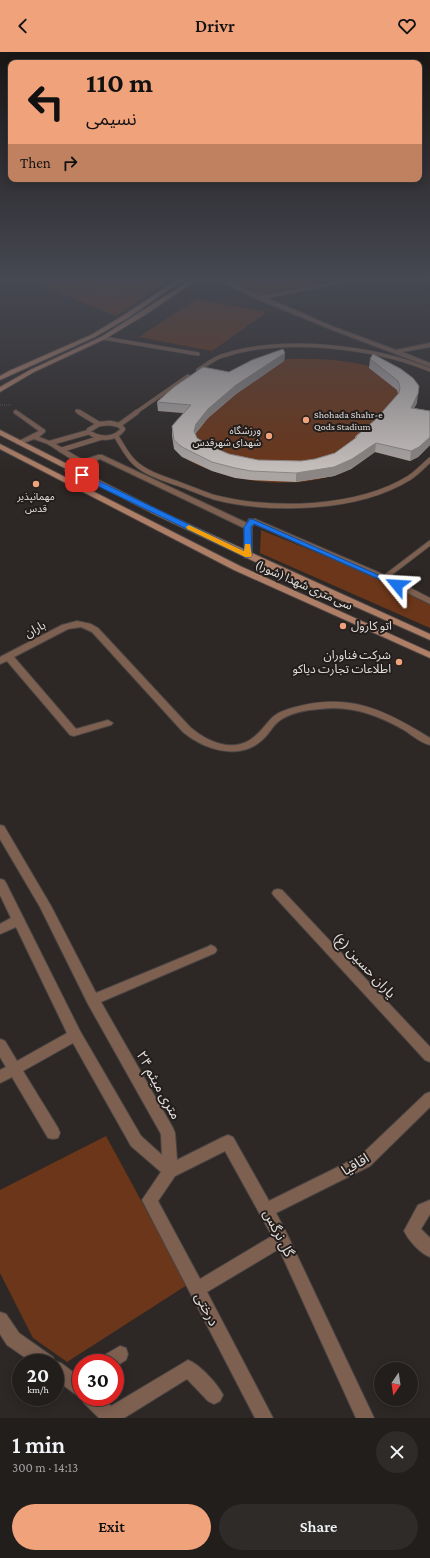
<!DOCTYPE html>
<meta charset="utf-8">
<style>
:root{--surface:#221e1c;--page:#2e2b29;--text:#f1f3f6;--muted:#a2a2a3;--line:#3f3c3b;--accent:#f0a27a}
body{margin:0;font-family:"Crimson Pro","Noto Sans Arabic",serif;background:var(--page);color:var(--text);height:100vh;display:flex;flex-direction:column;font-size:15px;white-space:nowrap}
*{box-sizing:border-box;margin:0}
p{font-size:13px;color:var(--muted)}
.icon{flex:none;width:22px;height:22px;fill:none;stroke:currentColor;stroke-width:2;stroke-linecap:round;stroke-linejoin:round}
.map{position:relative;height:1366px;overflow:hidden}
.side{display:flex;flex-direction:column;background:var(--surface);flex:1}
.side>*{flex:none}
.hud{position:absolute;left:8px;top:8px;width:414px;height:122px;border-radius:8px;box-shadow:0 2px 10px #0003,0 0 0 1px var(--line);background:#f0a27a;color:#111;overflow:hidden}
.needle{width:26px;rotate:193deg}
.fabs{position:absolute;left:374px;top:1310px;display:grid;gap:8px}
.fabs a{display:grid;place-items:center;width:44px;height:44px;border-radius:50%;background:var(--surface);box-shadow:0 2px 10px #0003,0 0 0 1px var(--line);font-size:20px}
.speed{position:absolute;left:12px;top:1302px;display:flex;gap:8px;font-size:20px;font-weight:700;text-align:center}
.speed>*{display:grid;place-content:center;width:52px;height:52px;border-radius:50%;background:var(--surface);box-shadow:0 2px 10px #0003,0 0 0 1px var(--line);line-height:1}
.speed small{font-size:10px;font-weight:400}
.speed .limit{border:6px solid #d22;background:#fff;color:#111}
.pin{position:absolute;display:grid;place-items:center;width:34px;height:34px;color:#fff;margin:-17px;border-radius:8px;box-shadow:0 2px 6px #0006}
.me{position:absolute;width:44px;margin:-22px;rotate:297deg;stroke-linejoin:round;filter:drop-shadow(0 0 3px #0008)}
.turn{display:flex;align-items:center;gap:14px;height:84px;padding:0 12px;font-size:18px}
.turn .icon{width:52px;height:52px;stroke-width:2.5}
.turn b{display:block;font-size:28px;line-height:34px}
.then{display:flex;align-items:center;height:38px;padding:0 12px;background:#0003;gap:8px;font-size:15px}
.round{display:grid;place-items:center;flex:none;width:42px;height:42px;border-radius:21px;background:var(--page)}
.summary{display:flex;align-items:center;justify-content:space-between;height:68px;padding:0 12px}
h1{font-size:24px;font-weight:600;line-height:30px}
.button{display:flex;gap:8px;margin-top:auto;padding:8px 12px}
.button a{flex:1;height:46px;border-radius:24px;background:var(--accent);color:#111;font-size:16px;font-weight:600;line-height:46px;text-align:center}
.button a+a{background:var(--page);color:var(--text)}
header{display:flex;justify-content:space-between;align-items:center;height:52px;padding:0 12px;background:var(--accent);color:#111;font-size:18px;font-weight:600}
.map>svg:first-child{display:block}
</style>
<header><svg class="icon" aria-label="back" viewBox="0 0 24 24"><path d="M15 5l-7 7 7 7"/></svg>Drivr<svg class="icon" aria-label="heart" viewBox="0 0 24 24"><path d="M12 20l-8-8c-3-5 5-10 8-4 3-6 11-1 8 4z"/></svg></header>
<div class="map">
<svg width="430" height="1366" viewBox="0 0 430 1366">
<rect width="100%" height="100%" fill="#2d2826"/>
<g fill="#6b3619">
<polygon points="31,229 168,229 116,264"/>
<polygon points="229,229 332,229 259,243"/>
<polygon points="196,247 267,260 212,299 139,285"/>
<path d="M287,307C325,306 355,308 391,321L413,359L410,409L374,400C362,410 348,420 332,424C292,436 238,431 200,414C185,407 172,401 172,383L191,362L158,359L166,350L229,329L271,310Z"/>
<polygon points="261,478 369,522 430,553 430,576 260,501"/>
<polygon points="106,1084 187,1233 67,1310 33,1286 0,1221 0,1138"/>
</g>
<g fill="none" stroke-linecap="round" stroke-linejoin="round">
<g stroke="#4a4543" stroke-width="4.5">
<g id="lane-far1">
<polyline points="103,286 198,302"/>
<path d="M198,318C206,313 213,307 222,304C282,284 372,294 430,318"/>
<polyline points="77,359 81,361"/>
<polyline points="135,361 188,324"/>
</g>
</g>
<g stroke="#4a4543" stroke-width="6">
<g id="lane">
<polyline points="79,360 99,372"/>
<path d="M110,371L119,373L123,377C115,388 99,388 89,380V378L99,372Z"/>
<polyline points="119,373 137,360"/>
<path d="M116,384C122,393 127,404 135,411C147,422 165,427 179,432C190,436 202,441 213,445C271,460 357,458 409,426C417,421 423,414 430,408"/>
<polyline points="50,391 89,380"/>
<polyline points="61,398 100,386"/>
<polyline points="384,526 430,491"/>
</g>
</g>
<g stroke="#4a4543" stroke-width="2">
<g id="street">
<polygon points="220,229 227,229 261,244 340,229 353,229 267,246 334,275 396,298 430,291 430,295 402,300 430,311 430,315 330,277 257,247"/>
<polygon points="16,358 45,378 45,380 39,385 52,390 83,408 98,403 102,403 247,471 249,467 255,467 387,524 430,546 430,552 381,528 254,472 252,475 252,504 248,506 245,506 244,476 100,407 68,419 65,419 65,415 77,411 48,392 34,387 21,392 17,392 17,390 39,379 14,361 14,359"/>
<path d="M77,569L91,572L98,576L190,675C207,690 234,702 254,685C271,671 267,663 292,656C348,640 383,657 430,686V693C421,691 412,683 404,678C377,663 351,653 320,657C307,658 293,660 282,667C273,672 269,683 261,689C238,709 203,697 183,680L92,580L81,575L68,577L14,605L76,677L108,668L113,671L111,673L74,684L70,683L7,609L0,612V605L62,573Z"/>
<path d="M0,773L4,774L51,854L96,941L207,895L211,893L215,895L217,898L215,901L101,950L173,1076L175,1081L177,1108L223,1085L228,1083L233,1085L269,1149L360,1104L425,1042L430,1040V1055L370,1114L276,1161L287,1182L374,1366H356L279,1197L207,1240L273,1366H255L142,1148L161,1120L131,1094L73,991L23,1019L58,1076L60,1081L58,1086L53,1087L48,1086L12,1025L0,1031V1018L6,1015L0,1005V987L5,989L17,1009L67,981L16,875L0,882V872L11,866L0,843V827L4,828L6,831L80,979L141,1084L162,1103L161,1082L88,952L40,855L0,787ZM225,1099L272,1184L200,1227L158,1149L175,1124Z"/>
<polygon points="278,837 282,838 430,995 430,1010 425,1008 274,844 272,841 274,838"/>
<path d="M430,1148V1162L421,1177L430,1186V1205C420,1201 409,1189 404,1179L418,1153Z"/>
<polygon points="0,1260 6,1262 19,1281 53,1305 54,1309 61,1311 81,1326 81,1345 75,1342 55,1327 55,1311 33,1311 7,1293 0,1282"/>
<polygon points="120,1294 126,1296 128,1302 126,1308 115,1315 115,1311 99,1311 101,1305"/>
<path d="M188,1308C199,1312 218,1332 223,1343L220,1349L214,1352L208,1349L187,1327L124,1366H99L84,1351L81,1345H102L111,1354Z"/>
</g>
</g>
<g stroke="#4a4543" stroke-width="2">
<g id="secondary">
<polygon points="175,229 181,229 128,266 95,285 0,328 0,324 9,319 91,283 124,263"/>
<polygon points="189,229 195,229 145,263 105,287 34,320 0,340 0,335 30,318 101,285"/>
<polygon points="0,378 162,460 430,582 430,588 264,514 156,463 0,383"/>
<polygon points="0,392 240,514 430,600 430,606 234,518 0,397"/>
</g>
</g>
<g stroke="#6c6765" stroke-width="1.5" stroke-dasharray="0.5 1.5" stroke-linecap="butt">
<polyline points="82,229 122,246"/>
<polyline points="141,229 151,233"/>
<polyline points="0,353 11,353"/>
</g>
<use href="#lane-far1" stroke="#7e6051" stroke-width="3.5"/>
<use href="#lane" stroke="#7e6051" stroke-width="4.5"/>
<use href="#street" fill="#7e6051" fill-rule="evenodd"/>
<use href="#secondary" fill="#ae7e66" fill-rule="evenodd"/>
</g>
<polygon fill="#aaa5a3" points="285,301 284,309 236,342 208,366 196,381 196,383 197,386 210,394 229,402 258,408 301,409 315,407 335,401 355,387 355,385 375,368 398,342 397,338 369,316 370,307 401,317 417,351 414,356 430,359 430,393 418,405 410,409 375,400 351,417 334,424 296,430 251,428 235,426 212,419 182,405 174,397 172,383 172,374 183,361 158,359 157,350 229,320"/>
<g fill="#8b8684">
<polygon points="285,301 284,309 236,342 208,366 196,381 195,388 194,379 196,372 208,357 236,333"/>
<polygon points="418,342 417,351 410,364 411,356"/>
<polygon points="430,385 430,393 418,405 410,409 411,399"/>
<polygon points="376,391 375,400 351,417 334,424 296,430 296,421"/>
</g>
<polygon fill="#c6c0bd" stroke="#8b8684" points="283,297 285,301 236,333 208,357 196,372 194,379 197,386 210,394 229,402 258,408 301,409 315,407 335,401 357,385 355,385 375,368 399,341 400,335 398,329 370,307 373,302 401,317 413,326 419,334 418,342 411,356 430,359 430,385 419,395 411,399 376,391 352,407 334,415 296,421 251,419 235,416 212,410 182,395 174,388 172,374 191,353 157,350 174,335 203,315 229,320 252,308"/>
<linearGradient id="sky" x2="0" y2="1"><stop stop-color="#191615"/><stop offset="0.54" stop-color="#464852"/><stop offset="1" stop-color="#464852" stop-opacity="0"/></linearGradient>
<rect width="430" height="421" fill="url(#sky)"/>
<polygon fill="#1a73e8" stroke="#114b97" points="82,421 244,499 244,475 250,467 252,467 401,533 397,535 395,534 254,472 251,475 252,504 251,505 245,505 79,425 78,423"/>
<polygon fill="#f59e0b" points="189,473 244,499 245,492 250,492 252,504 251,505 245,505 187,477 186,475"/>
<g fill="#f0a27a" stroke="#231e1c" stroke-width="1.5">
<circle cx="306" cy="368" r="4"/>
<circle cx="269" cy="384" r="4"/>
<circle cx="36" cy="432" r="4"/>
<circle cx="343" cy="574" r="4"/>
<circle cx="399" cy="610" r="4"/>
</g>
<g text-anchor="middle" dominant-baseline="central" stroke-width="4" stroke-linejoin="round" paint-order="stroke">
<g font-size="10" fill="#e2dfdd" stroke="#231e1c" text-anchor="start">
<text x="314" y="362">Shohada Shahr-e<tspan x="314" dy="12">Qods Stadium</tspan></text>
<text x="261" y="378" text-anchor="end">ورزشگاه<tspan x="261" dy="12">شهدای شهرقدس</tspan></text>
<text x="36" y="444" text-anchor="middle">مهمانپذیر<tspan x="36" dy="12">قدس</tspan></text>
</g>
<g font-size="12" fill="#e2dfdd" stroke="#231e1c">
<text transform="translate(304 533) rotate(24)">سی متری شهدا (شورا)</text>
<text transform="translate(35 577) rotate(-28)">باران</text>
</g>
<g font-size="12" fill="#e2dfdd" stroke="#231e1c" text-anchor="start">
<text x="351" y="574">اتو کارول</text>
<text x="391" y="603" text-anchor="end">شرکت فناوران<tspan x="391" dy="14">اطلاعات تجارت دیاکو</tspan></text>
</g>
<g font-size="14" fill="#e2dfdd" stroke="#231e1c">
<text transform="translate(365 913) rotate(47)">یاران حسین (ع)</text>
<text transform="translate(159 1033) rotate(61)">۲۴ متری میثم</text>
<text transform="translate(355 1112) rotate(-31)">اقاقیا</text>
<text transform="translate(279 1181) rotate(63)">گل نرگس</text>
<text transform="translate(207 1257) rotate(63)">درختی</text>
</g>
</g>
</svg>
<div class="fabs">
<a><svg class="needle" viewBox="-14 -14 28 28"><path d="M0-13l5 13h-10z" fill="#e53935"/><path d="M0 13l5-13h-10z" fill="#a2a2a3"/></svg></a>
</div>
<div class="speed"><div>20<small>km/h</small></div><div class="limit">30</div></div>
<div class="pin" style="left:82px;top:423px;background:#d93025"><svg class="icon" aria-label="arrive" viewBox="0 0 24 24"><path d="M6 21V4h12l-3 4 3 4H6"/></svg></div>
<svg class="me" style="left:397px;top:533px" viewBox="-20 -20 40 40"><path d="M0-17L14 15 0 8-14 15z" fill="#1a73e8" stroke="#fff" stroke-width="4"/></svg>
<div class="hud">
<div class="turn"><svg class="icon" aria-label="left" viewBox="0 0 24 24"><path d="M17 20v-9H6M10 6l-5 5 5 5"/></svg><div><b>110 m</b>نسیمی</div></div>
<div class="then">Then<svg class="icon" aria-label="right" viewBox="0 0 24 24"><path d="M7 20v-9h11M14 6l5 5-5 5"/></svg></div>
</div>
</div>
<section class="side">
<div class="summary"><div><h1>1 min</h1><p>300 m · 14:13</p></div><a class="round"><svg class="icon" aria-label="close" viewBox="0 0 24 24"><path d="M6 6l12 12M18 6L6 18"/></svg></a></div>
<div class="button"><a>Exit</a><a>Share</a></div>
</section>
